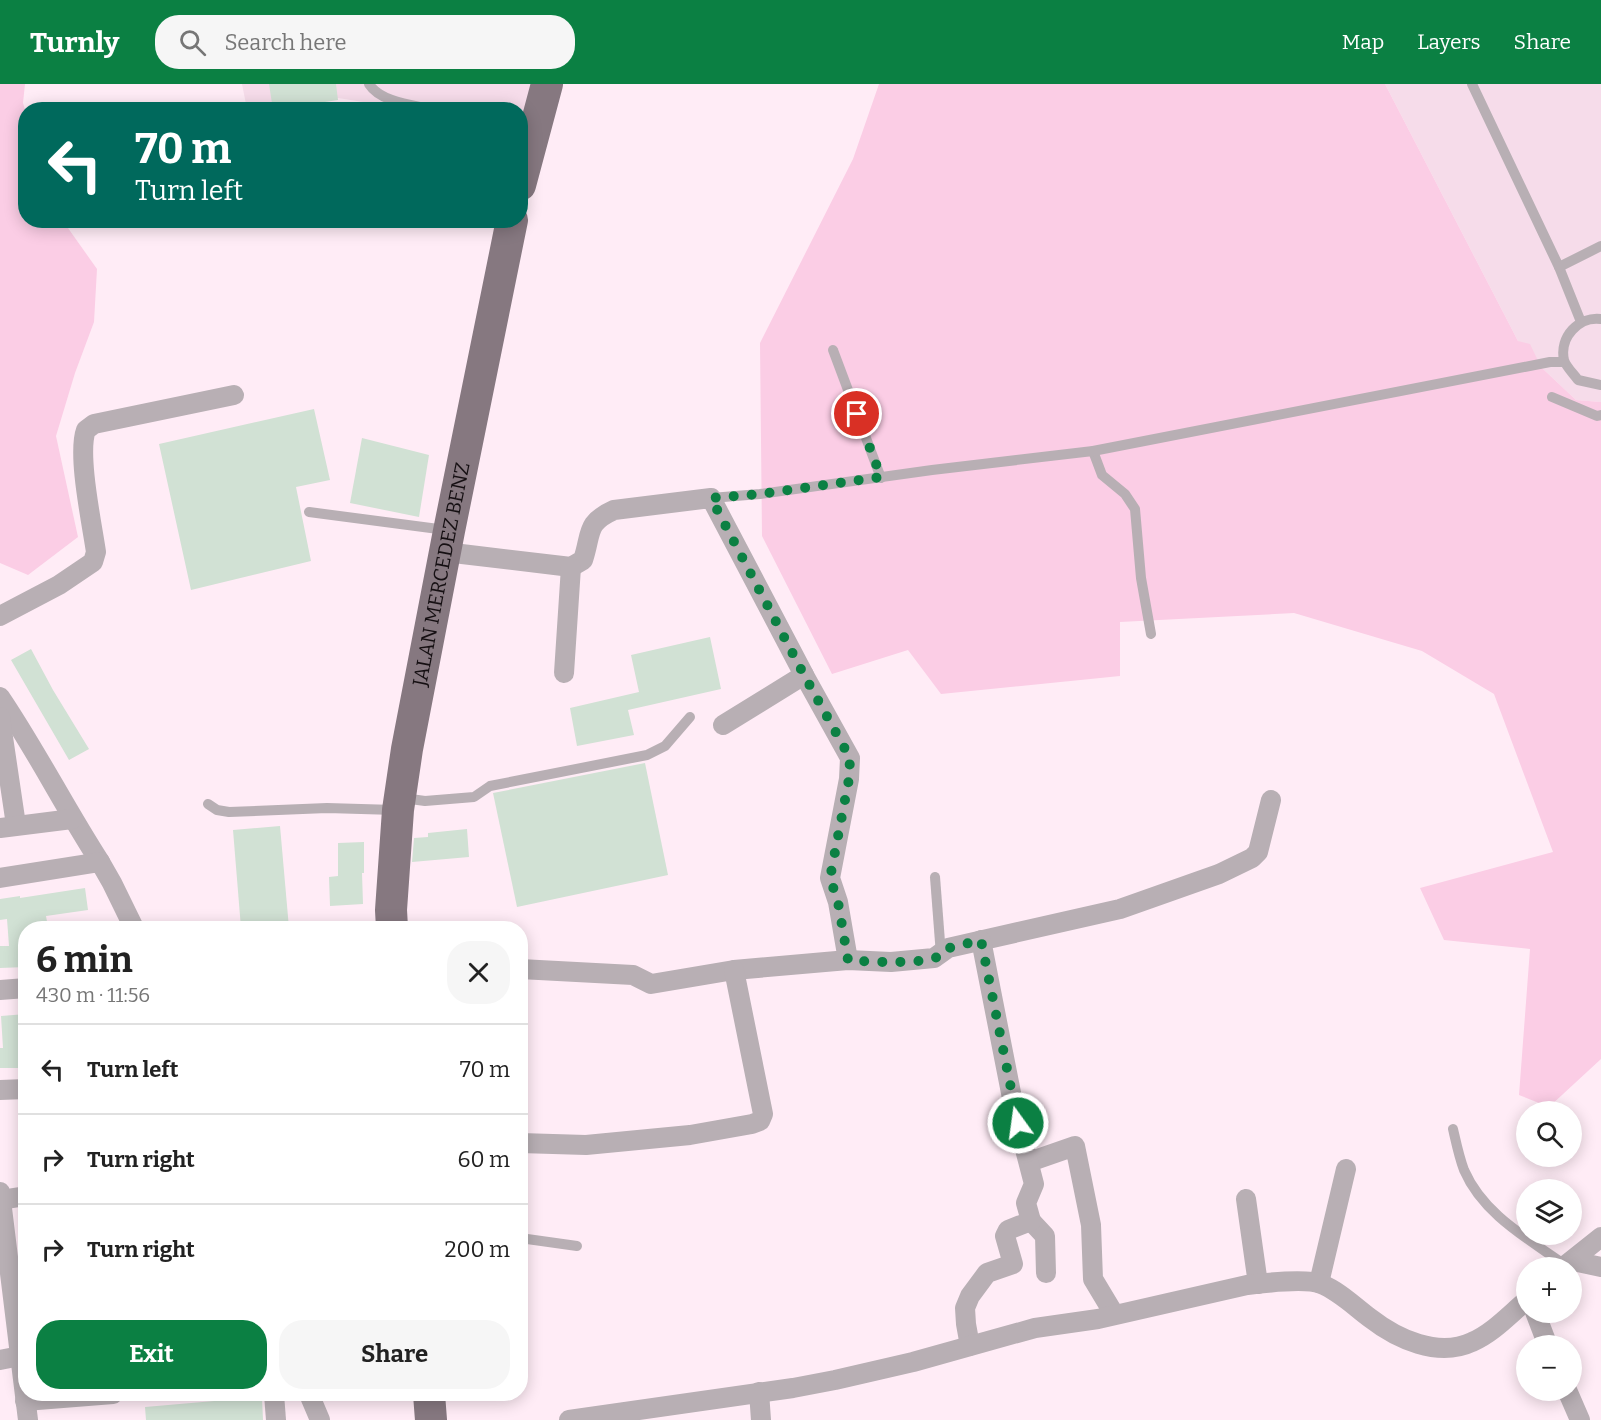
<!DOCTYPE html>
<meta charset="utf-8">
<style>
:root{--surface:#fff;--page:#f6f6f6;--text:#222;--muted:#767676;--line:#e0e0e0;--accent:#0b8043}
body{margin:0;font-family:Bitter,serif;background:var(--page);color:var(--text);height:100vh;display:flex;flex-direction:column;font-size:22px;white-space:nowrap}
*{box-sizing:border-box;margin:0}
p{font-size:20px;color:var(--muted)}
.icon{flex:none;width:33px;height:33px;fill:none;stroke:currentColor;stroke-width:2;stroke-linecap:round;stroke-linejoin:round}
.map{position:relative;flex:1;overflow:hidden}
.details{position:absolute;left:18px;top:837px;width:510px;height:480px;display:flex;flex-direction:column;background:var(--surface);border-radius:24px;box-shadow:0 3px 15px #0003}
.details>*{flex:none}
.guide{position:absolute;left:18px;top:18px;width:510px;height:126px;border-radius:24px;box-shadow:0 3px 15px #0003;background:#00695c;color:#fff;overflow:hidden}
.buttons{position:absolute;left:1516px;top:1017px;display:grid;gap:12px}
.buttons a{display:grid;place-items:center;width:66px;height:66px;border-radius:50%;background:var(--surface);box-shadow:0 3px 15px #0003;font-size:30px}
.pin{position:absolute;display:grid;place-items:center;width:51px;height:51px;color:#fff;margin:-26px;border:3px solid #fff;border-radius:50%;box-shadow:0 2px 6px #0007}
.me{position:absolute;width:66px;margin:-33px;rotate:346deg;stroke-linejoin:round;filter:drop-shadow(0 0 4px #0008)}
.turn{display:flex;align-items:center;gap:21px;height:126px;padding:0 18px;font-size:27px}
.turn .icon{width:78px;height:78px;stroke-width:2.5}
.turn b{display:block;font-size:42px;line-height:51px}
.round{display:grid;place-items:center;flex:none;width:63px;height:63px;border-radius:24px;background:var(--page)}
.headline{display:flex;align-items:center;justify-content:space-between;height:102px;padding:0 18px}
h1{font-size:36px;font-weight:700;line-height:45px}
.cta{display:flex;gap:12px;margin-top:auto;padding:12px 18px}
.cta a{flex:1;height:69px;border-radius:24px;background:var(--accent);color:#fff;font-size:24px;font-weight:700;line-height:69px;text-align:center}
.cta a+a{background:var(--page);color:var(--text)}
ul{padding:0;list-style:none}
li{display:flex;align-items:center;gap:18px;height:90px;padding:0 18px;border-top:2px solid var(--line)}
li div{flex:1}
li b{display:block;font-size:22px}
li em{font-style:normal}
header{display:flex;align-items:center;gap:36px;box-sizing:border-box;height:84px;padding:0 30px;background:var(--accent);color:#fff}
header strong{font-size:28px}
nav{display:flex;gap:33px;margin-inline-start:auto;font-size:21px}
.search{width:420px;height:54px;background:var(--page);display:flex;align-items:center;gap:15px;box-sizing:border-box;padding:0 21px;border-radius:24px;color:var(--muted);font-size:22px}
.map>svg:first-child{display:block}
</style>
<header>
<strong>Turnly</strong>
<div class="search"><svg class="icon" aria-label="search" viewBox="0 0 24 24"><circle cx="10" cy="10" r="6"/><path d="M15 15l6 6"/></svg>Search here</div>
<nav><a>Map</a><a>Layers</a><a>Share</a></nav>
</header>
<div class="map">
<svg width="1601" height="1336" viewBox="0 0 1601 1336">
<rect width="100%" height="100%" fill="#ffecf6"/>
<g fill="#f6dcea">
<polygon points="242,0 536,0 521,43 520,26 407,25 338,14 247,25"/>
<polygon points="1385,0 1601,0 1601,318 1576,316 1541,283 1518,257"/>
</g>
<g fill="#fbcde5">
<polygon points="0,0 25,0 23,19 26,29 26,136 63,137 97,185 94,238 75,289 56,352 78,453 28,491 0,479"/>
<polygon points="879,0 1385,0 1518,257 1530,260 1541,283 1576,316 1601,318 1601,975 1549,1023 1519,1011 1530,865 1444,856 1420,804 1553,768 1494,610 1422,567 1294,529 1120,538 1120,592 941,610 908,566 832,590 762,452 760,259 853,75"/>
</g>
<g fill="#d1e1d4">
<polygon points="269,0 336,0 338,16 273,26"/>
<polygon points="314,325 330,396 296,403 311,477 191,506 159,360"/>
<polygon points="362,354 429,371 419,433 350,419"/>
<polygon points="710,553 721,605 628,626 634,651 577,662 570,624 639,608 631,571"/>
<polygon points="31,565 53,606 89,665 69,676 11,576"/>
<polygon points="645,679 668,791 517,823 493,709"/>
<polygon points="280,742 289,844 241,844 233,746"/>
<polygon points="467,745 469,773 412,778 414,754 428,753 428,749"/>
<polygon points="364,758 364,789 362,789 363,820 330,822 329,793 338,792 338,759"/>
<polygon points="85,804 88,826 46,832 48,843 26,844 24,846 26,883 0,884 0,862 9,862 7,835 0,836 0,815 20,812 20,814"/>
<polygon points="26,930 26,984 0,984 0,964 3,964 1,932"/>
<polygon points="233,1310 234,1317 262,1314 263,1336 146,1336 145,1323 214,1317 214,1312"/>
</g>
<g fill="none" stroke-linecap="round" stroke-linejoin="round">
<g stroke="#b8afb4" stroke-width="10">
<path d="M369,0C381,19 415,21 435,26"/>
<polyline points="1472,0 1559,183 1581,238"/>
<polyline points="1559,183 1601,162"/>
<path d="M1601,235C1579,232 1559,253 1564,276C1566,283 1574,290 1578,296L1601,301"/>
<polyline points="833,266 881,394"/>
<polyline points="1552,313 1597,332 1601,331"/>
<polyline points="1093,367 1102,391 1125,410 1135,425 1141,494 1151,550"/>
<polyline points="711,414 760,410 932,386 1093,367 1550,278 1564,278"/>
<polyline points="309,428 446,446"/>
<polyline points="403,714 425,717 474,713 490,702 647,671 665,662 690,633"/>
<polyline points="208,720 217,726 229,728 327,724 395,726"/>
<polyline points="935,793 941,871"/>
<path d="M1453,1045C1456,1058 1459,1073 1464,1086C1483,1130 1527,1154 1565,1181"/>
<polyline points="520,1154 577,1162"/>
</g>
<g stroke="#b8afb4" stroke-width="20">
<path d="M445,468L571,483L583,476C592,449 585,439 614,426L711,414L804,591L850,674L849,695L830,794L838,818L848,876"/>
<path d="M0,532L59,501L93,478L96,468C92,440 77,370 86,346L94,340L234,311"/>
<polyline points="564,589 571,483"/>
<path d="M0,613C36,666 65,724 100,778"/>
<polyline points="0,633 16,741"/>
<polyline points="723,641 804,591"/>
<polyline points="0,744 72,735"/>
<polyline points="0,794 100,778 112,799 134,844"/>
<polyline points="520,885 633,891 651,900 734,886 848,876 891,878 934,874 948,864 1120,825 1219,790 1252,774 1258,768 1271,716"/>
<polyline points="0,906 26,904"/>
<polyline points="0,1006 26,1005"/>
<polyline points="520,1059 586,1061 690,1051 752,1040 760,1037 763,1030 734,886"/>
<polyline points="1029,1078 1075,1062 1091,1141 1093,1195 1114,1230"/>
<polyline points="0,1108 28,1336"/>
<polyline points="1246,1115 1258,1200"/>
<polyline points="1,1116 26,1112"/>
<polyline points="1031,1137 1045,1152 1046,1189"/>
<polyline points="1573,1177 1601,1183"/>
<polyline points="1562,1184 1601,1153"/>
<polyline points="1319,1199 1346,1085"/>
<polyline points="1535,1228 1548,1262"/>
<polyline points="970,1262 966,1240 965,1224 970,1212 987,1189 1013,1180 1005,1152 1008,1146 1031,1137 1026,1119 1034,1100 1013,1019 981,856"/>
<polyline points="0,1276 20,1272"/>
<polyline points="1567,1306 1580,1336"/>
<polyline points="759,1308 761,1336"/>
<polyline points="274,1310 276,1336"/>
<polyline points="309,1310 320,1336"/>
<polyline points="25,1317 113,1310"/>
<path d="M569,1336L793,1304L835,1296L913,1278L1035,1244L1098,1235L1247,1201C1264,1199 1306,1194 1321,1200C1339,1207 1354,1222 1370,1234C1397,1255 1438,1274 1472,1258C1493,1249 1510,1230 1527,1216"/>
</g>
<g stroke="#867880" stroke-width="32">
<polyline points="520,101 547,0"/>
<path id="s1" d="M392,844L391,826L398,726L407,665L449,447L512,136"/>
<polyline points="429,1310 431,1336"/>
</g>
</g>
<g fill="none" stroke-linecap="round" stroke-linejoin="round">
<path stroke="#0b8043" stroke-width="10" stroke-dasharray="0 18" d="M857,330L881,393L760,410L711,414L804,591L850,674L849,695L830,794L838,818L848,876C868,878 916,880 935,874C940,872 943,869 945,865L981,856L1018,1039"/>
</g>
<g text-anchor="middle" dominant-baseline="central" stroke-width="6" stroke-linejoin="round" paint-order="stroke">
<g font-size="20" fill="#150f12" stroke="#ffecf6">
<text stroke="none"><textPath href="#s1" startOffset="358">JALAN MERCEDEZ BENZ</textPath></text>
</g>
</g>
</svg>
<div class="buttons">
<a><svg class="icon" aria-label="search" viewBox="0 0 24 24"><circle cx="10" cy="10" r="6"/><path d="M15 15l6 6"/></svg></a>
<a><svg class="icon" aria-label="layers" viewBox="0 0 24 24"><path d="M12 4l9 5-9 5-9-5zM3 14l9 5 9-5"/></svg></a>
<a>+</a>
<a>−</a>
</div>
<div class="pin" style="left:857px;top:330px;background:#d93025"><svg class="icon" aria-label="arrive" viewBox="0 0 24 24"><path d="M6 21V4h12l-3 4 3 4H6"/></svg></div>
<svg class="me" style="left:1018px;top:1039px" viewBox="-20 -20 40 40"><circle r="17" fill="#0b8043" stroke="#fff" stroke-width="3"/><path d="M0-11L8 9 0 5-8 9z" fill="#fff"/></svg>
<div class="guide">
<div class="turn"><svg class="icon" aria-label="left" viewBox="0 0 24 24"><path d="M17 20v-9H6M10 6l-5 5 5 5"/></svg><div><b>70 m</b>Turn left</div></div>
</div>
<section class="details">
<div class="headline"><div><h1>6 min</h1><p>430 m · 11:56</p></div><a class="round"><svg class="icon" aria-label="close" viewBox="0 0 24 24"><path d="M6 6l12 12M18 6L6 18"/></svg></a></div>
<ul>
<li><svg class="icon" aria-label="left" viewBox="0 0 24 24"><path d="M17 20v-9H6M10 6l-5 5 5 5"/></svg><div><b>Turn left</b></div><em>70 m</em></li>
<li><svg class="icon" aria-label="right" viewBox="0 0 24 24"><path d="M7 20v-9h11M14 6l5 5-5 5"/></svg><div><b>Turn right</b></div><em>60 m</em></li>
<li><svg class="icon" aria-label="right" viewBox="0 0 24 24"><path d="M7 20v-9h11M14 6l5 5-5 5"/></svg><div><b>Turn right</b></div><em>200 m</em></li>
</ul>
<div class="cta"><a>Exit</a><a>Share</a></div>
</section>
</div>
